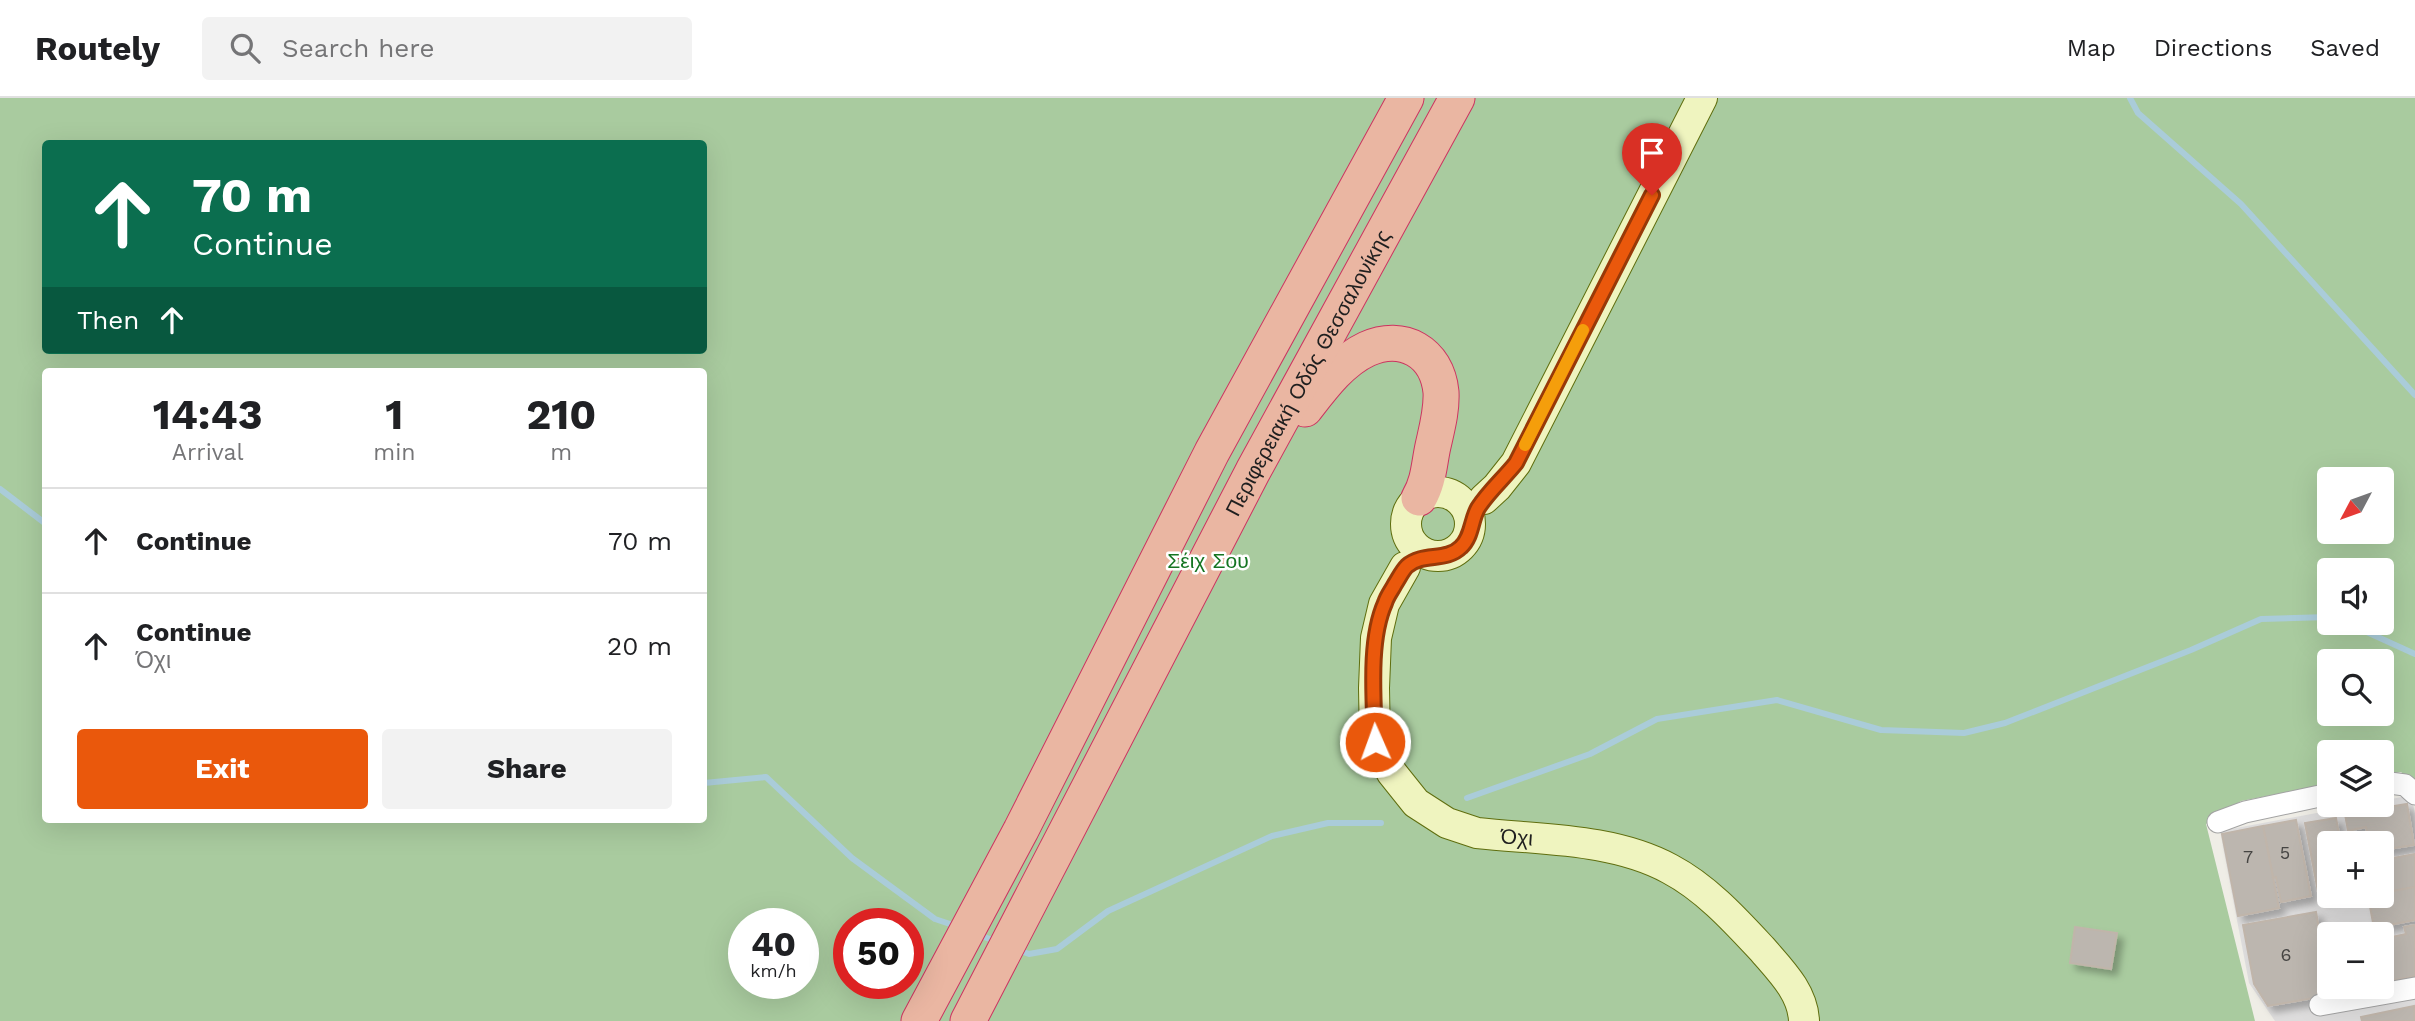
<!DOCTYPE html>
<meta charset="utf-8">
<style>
:root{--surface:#fff;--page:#f2f2f2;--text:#202124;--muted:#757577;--line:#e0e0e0;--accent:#ea580c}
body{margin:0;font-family:"Work Sans",sans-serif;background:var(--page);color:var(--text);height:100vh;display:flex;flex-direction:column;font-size:26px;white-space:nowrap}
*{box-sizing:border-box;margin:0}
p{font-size:23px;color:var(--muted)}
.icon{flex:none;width:38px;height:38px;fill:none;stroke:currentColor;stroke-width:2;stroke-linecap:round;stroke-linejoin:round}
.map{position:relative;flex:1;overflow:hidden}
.drawer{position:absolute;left:42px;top:270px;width:665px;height:455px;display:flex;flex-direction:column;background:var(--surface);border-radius:7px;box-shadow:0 7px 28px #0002}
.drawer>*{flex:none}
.hud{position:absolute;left:42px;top:42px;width:665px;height:214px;border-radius:7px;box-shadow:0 7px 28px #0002;background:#0b6e4f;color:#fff;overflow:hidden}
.needle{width:46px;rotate:229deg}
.buttons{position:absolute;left:2317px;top:369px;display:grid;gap:14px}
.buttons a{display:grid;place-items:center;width:77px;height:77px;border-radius:7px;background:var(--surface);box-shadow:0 7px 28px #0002;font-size:35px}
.speed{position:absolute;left:728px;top:810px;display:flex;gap:14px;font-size:35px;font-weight:700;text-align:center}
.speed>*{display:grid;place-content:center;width:91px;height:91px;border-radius:50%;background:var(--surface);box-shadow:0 7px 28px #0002;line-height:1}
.speed small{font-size:18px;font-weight:400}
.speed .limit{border:10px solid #d22;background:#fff;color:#111}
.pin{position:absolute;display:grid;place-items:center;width:60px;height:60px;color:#fff;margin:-72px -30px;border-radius:50% 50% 50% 0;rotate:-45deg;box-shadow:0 0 7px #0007}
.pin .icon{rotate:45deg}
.me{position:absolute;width:77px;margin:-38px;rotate:358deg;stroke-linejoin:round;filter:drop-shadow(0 0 5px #0008)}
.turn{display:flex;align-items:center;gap:24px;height:147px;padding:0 35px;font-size:32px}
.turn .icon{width:91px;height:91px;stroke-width:2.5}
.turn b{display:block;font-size:49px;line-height:60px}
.then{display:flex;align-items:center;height:66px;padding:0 35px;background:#0003;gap:14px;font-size:26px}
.eta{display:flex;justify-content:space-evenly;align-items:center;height:119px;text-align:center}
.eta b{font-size:42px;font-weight:700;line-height:49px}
.primary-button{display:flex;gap:14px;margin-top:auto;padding:14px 35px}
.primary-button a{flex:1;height:80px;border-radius:7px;background:var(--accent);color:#fff;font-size:28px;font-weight:700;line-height:80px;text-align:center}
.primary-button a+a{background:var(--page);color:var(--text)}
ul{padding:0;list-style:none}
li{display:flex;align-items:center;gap:21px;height:105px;padding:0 35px;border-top:2px solid var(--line)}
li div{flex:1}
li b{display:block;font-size:26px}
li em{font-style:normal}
header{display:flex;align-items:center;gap:42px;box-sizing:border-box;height:98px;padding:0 35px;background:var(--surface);border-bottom:2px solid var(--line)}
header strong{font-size:33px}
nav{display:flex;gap:38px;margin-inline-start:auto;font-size:24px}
.search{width:490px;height:63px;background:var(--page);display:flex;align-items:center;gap:18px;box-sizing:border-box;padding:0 24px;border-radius:7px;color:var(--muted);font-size:26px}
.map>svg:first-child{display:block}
</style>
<header>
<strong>Routely</strong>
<div class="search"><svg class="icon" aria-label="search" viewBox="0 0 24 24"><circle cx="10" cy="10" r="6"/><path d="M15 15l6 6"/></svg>Search here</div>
<nav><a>Map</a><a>Directions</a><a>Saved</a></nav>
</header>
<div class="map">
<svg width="2415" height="923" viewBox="0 0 2415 923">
<defs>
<filter id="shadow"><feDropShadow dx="6" dy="6" stdDeviation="3.5" flood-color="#0004"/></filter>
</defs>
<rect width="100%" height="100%" fill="#efede6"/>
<path fill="#dddcdc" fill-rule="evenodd" d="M2411,697L2415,716V923H2275L2249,885L2220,733L2359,707H2382V703ZM2329,746H2382V798H2329ZM2329,836H2382V889H2329Z"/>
<path fill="#a9cb9f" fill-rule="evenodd" d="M0,0H2415V685L2401,674L2382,677V654H2329V686L2241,703L2206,726L2255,923H0ZM46,46H704V252H46ZM46,273H704V721H46ZM2329,382H2382V434H2329ZM2329,472H2382V525H2329ZM2329,564H2382V616H2329ZM744,826H803V886H744ZM849,826H908V886H849Z"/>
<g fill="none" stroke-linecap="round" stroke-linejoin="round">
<g stroke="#aaccd9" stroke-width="6">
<polyline points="2130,0 2138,15 2241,106 2415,297"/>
<polyline points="0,391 46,426"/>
<polyline points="2347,525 2415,556"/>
<polyline points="704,685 766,679 852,760 935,821 956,828"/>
<polyline points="1467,700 1590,656 1657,621 1777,602 1881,632 1964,635 2005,625 2191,552 2261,521 2329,519"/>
<polyline points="976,836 998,844"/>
<polyline points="1018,852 1029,856 1057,851 1108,813 1272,738 1328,725 1381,725"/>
</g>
</g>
<g fill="#bcb6af" stroke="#c0b5aa" stroke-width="2" filter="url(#shadow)">
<polygon points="2407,706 2414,747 2382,752 2382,746 2376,746 2375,740 2369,741 2366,729 2348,733 2345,716"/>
<polygon points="2336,720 2341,746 2329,746 2329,798 2319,799 2305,725"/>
<polygon points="2296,722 2311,798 2281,804 2276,779 2273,780 2263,728"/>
<polygon points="2263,728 2279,810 2238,818 2222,736"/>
<polygon points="2415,756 2415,789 2382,795 2382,762"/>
<polygon points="2415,789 2415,822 2374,830 2368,798 2382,798 2382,795"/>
<polygon points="2316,814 2331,897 2268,908 2254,886 2243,827"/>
<polygon points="2415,827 2415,878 2389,883 2382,841 2406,836 2404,829"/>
<polygon points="2075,829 2117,835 2111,871 2070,865"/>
<polygon points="2414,908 2415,923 2362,923 2361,919"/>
</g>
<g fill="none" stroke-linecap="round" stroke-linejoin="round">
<g stroke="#a3a3a3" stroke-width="23">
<g id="minor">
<polyline points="2382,684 2405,687 2415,696"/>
<polyline points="2218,724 2245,714 2329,696"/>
<polyline points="2320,907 2415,890"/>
</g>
</g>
<g stroke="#5f6e0e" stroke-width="32">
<g id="secondary">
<circle cx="1438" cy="426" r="32"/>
<polyline points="1484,401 1497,389 1516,365 1702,0"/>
<path id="s1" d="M1405,469L1384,506L1376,540L1374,590L1375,644L1392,675L1416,705L1447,725L1477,735C1541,742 1613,740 1670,771C1706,790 1735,822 1762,851C1780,872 1803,894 1804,923"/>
</g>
</g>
<g stroke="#cc3460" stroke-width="37">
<g id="trunk">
<path d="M1305,311C1322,289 1341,263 1367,251C1403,235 1437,254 1441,294C1442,312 1437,330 1433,348C1429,366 1429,383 1419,400"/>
<polyline points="919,923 1021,732 1212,354 1406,0"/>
<path id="s2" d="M968,923L1253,373L1457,0"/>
</g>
</g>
<use href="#minor" stroke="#fff" stroke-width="21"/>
<use href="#secondary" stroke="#eff4bf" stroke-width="30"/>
<use href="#trunk" stroke="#eab6a2" stroke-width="35"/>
</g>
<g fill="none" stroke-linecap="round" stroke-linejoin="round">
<g stroke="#983908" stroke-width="18">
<path id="route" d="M1375,644C1374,602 1368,543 1385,505C1387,498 1392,492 1395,486C1399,480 1402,473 1407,468C1423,454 1446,464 1461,449C1472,439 1471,422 1478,410C1488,394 1504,380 1516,365L1652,97"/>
</g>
<use href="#route" stroke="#ea580c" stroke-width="12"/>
<polyline stroke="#f59e0b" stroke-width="12" points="1525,347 1583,232"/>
</g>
<g text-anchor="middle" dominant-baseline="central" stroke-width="5" stroke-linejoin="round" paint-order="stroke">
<g font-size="18" fill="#464543">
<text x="2285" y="754">5</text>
<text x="2248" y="758">7</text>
<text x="2286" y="856">6</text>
</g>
<g font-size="21" fill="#1f1f1f" stroke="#fff">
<text stroke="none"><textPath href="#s2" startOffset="732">Περιφερειακή Οδός Θεσσαλονίκης</textPath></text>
<text stroke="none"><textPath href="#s1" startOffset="364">Όχι</textPath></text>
</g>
<g font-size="21" fill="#157522" stroke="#fff">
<text x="1208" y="462">Σέιχ Σου</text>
</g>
</g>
</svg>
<div class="buttons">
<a><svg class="needle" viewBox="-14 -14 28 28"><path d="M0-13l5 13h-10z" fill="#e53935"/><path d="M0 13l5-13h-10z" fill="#757577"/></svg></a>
<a><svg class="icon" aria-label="sound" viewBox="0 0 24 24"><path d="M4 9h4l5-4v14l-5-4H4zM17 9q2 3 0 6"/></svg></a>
<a><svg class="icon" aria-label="search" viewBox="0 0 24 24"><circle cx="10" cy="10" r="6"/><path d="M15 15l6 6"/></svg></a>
<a><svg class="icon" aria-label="layers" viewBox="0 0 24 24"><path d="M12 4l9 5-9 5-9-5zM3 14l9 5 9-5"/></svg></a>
<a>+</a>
<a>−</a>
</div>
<div class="speed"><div>40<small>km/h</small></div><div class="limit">50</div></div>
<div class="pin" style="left:1652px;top:97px;background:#d93025"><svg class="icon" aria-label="arrive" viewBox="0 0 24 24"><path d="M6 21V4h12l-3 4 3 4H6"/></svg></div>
<svg class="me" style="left:1375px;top:644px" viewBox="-20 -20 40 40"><circle r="17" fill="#ea580c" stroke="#fff" stroke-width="3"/><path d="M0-11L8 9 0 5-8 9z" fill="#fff"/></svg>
<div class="hud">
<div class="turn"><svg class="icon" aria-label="ahead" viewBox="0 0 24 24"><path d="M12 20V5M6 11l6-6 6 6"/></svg><div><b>70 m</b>Continue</div></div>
<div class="then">Then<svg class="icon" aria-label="ahead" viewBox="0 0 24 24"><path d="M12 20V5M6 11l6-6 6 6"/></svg></div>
</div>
<section class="drawer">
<div class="eta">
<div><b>14:43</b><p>Arrival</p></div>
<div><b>1</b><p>min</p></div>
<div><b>210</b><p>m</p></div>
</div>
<ul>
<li><svg class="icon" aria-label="ahead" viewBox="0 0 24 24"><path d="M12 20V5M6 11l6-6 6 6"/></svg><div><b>Continue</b></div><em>70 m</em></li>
<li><svg class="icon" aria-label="ahead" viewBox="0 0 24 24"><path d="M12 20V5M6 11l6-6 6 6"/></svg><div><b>Continue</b><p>Όχι</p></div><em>20 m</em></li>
</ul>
<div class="primary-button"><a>Exit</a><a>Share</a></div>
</section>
</div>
